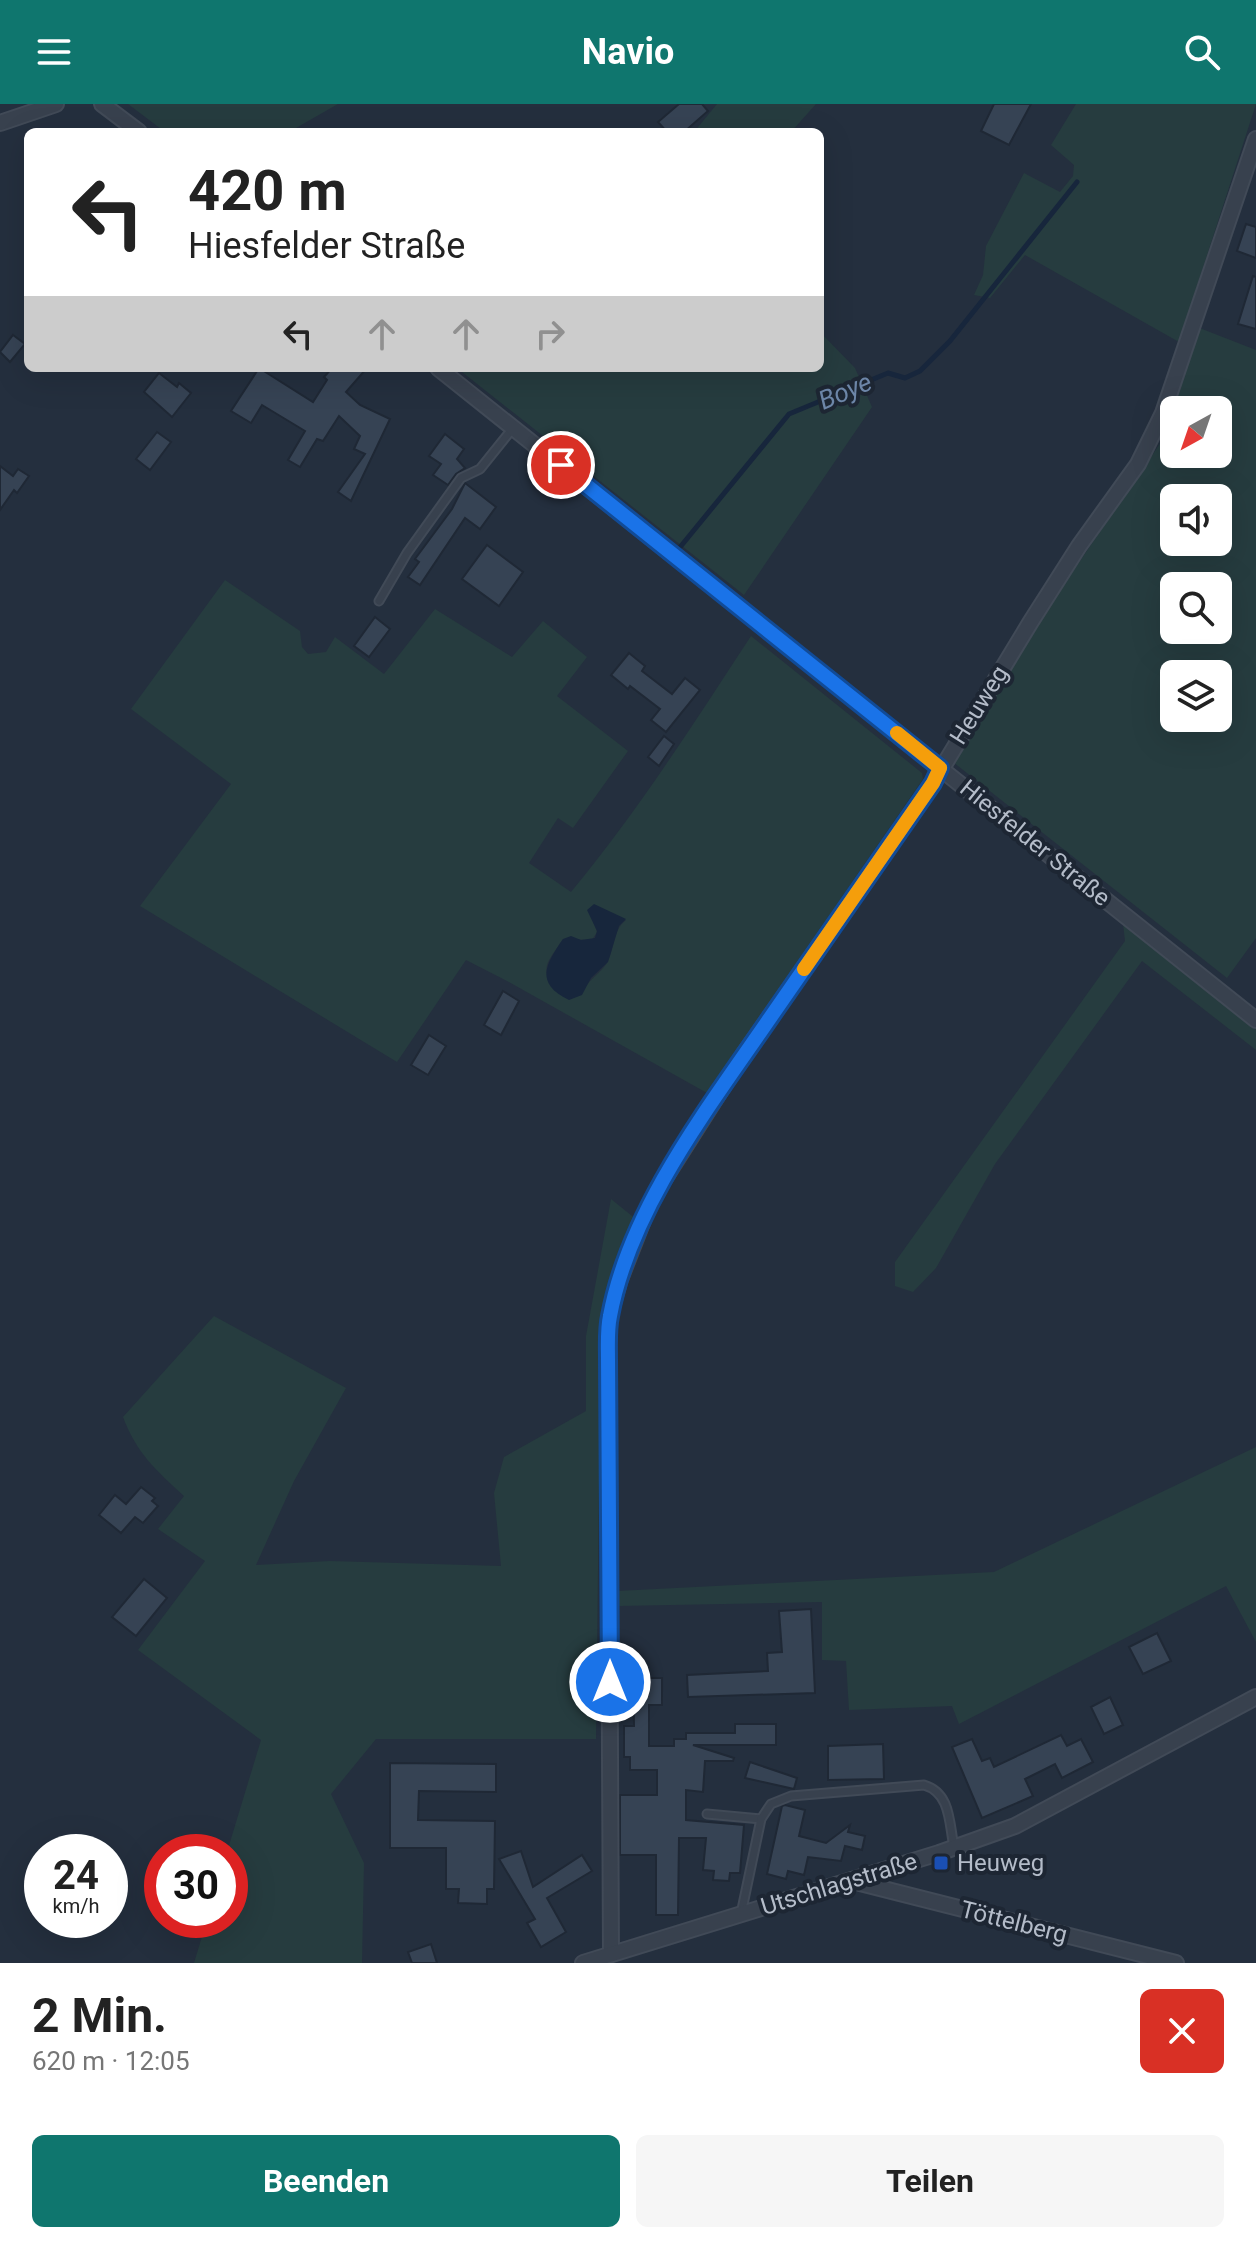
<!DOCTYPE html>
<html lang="de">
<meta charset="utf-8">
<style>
:root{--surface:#fff;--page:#f6f6f6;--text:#222;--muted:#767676;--accent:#0f766e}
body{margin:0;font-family:Roboto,sans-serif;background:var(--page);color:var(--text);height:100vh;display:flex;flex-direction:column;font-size:30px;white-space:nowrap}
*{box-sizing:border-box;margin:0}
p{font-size:26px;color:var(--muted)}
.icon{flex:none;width:44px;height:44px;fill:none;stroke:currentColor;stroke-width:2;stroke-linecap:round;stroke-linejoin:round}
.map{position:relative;height:1859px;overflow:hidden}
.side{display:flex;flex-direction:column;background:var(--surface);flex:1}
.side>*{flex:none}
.hud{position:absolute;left:24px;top:24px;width:800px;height:244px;border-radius:12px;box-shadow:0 8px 32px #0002;background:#fff;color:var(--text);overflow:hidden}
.needle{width:52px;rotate:220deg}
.buttons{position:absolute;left:1160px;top:292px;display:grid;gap:16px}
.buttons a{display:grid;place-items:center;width:72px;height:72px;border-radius:12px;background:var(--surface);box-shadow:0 8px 32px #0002;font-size:40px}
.speed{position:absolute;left:24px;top:1730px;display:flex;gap:16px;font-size:40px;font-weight:700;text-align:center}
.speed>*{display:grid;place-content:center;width:104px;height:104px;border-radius:50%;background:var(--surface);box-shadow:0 8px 32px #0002;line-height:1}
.speed small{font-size:20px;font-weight:400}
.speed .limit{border:12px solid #d22;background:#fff;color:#111}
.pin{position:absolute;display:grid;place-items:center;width:68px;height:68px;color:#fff;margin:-34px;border:4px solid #fff;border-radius:50%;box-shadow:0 2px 8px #0007}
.me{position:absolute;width:88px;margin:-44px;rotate:0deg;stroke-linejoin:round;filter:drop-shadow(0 0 6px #0008)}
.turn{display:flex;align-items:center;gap:28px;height:168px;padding:0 32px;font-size:36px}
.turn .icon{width:104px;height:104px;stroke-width:2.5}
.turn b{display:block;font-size:56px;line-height:68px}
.lanes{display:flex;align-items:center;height:76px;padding:0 32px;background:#0003;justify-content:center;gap:40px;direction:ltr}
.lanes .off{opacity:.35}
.round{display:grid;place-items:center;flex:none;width:84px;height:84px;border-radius:12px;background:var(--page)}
.headline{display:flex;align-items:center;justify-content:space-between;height:136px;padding:0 32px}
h1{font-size:48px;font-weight:700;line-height:60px}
.cta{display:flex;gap:16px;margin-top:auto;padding:16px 32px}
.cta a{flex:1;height:92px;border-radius:12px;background:var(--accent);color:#fff;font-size:32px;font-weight:700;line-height:92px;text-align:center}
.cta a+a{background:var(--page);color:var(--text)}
header{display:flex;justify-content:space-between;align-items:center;height:104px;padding:0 32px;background:var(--accent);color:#fff;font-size:36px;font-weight:700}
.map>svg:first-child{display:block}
</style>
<header><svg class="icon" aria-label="menu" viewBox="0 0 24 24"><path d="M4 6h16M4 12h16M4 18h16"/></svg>Navio<svg class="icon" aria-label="search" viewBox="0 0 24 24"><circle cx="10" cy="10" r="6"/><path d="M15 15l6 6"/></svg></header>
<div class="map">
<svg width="1256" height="1859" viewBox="0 0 1256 1859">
<rect width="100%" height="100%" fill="#242f3e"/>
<g fill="#263c3f" fill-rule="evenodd">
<polygon points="128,0 338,0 289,28 165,28"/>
<polygon points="717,0 816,0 791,28 694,28"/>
<polygon points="1076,0 1256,0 1179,238 1025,151 990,194 974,191 983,171 986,142 1024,69 1060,88 1073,72 1074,61 1051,41"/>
<path d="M1197,223L1256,246V834L1227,874L953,658L1002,571L1166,331ZM1174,306H1218V350H1174ZM1174,394H1218V438H1174ZM1174,482H1218V526H1174ZM1174,570H1218V614H1174Z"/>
<polygon points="820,228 855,264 872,303 744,491 457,264 820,264"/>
<path d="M225,476L300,527L302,543L308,550L326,548L335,533L384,570L435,505L512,553L543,517L587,553L557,592L628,647L573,724L558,714L529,759L571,788C638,707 694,619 751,532L922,669L923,675L707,989L507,877L466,856L397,958L140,802L231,680L131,605ZM626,816C612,827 615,845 607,859C599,871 587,876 581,891L555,887C538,863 549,857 563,835L592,836L597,828L593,817Z"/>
<polygon points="1123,819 1256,924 1256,946 1142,857 995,1060 936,1164 913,1188 895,1182 895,1158 1125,837"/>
<path d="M611,1095L637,1116L612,1177L601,1214L596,1635H376L331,1690L364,1759L362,1859H194L207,1816H230V1748H227L261,1636L138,1546L205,1457L158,1425L184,1392C156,1366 137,1350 123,1313L214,1212L346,1284L294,1377L256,1461L330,1457L501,1462L494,1389L504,1353L586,1307V1232Z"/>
<polygon points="1256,1343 1256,1538 1226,1482 959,1620 952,1602 849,1606 846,1557 822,1556 822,1498 618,1502 617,1487 994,1468"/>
</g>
<path fill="#17263c" d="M594,800L626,815L619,822L608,858L591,874L582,891L569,896C534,879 546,860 563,835L571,832L581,836L595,834L597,827L587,806Z"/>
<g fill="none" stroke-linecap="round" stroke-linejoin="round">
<polyline stroke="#17263c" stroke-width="5" points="681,442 789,310 888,269 905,274 920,267 950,237 1077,78"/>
</g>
<g fill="#364354" stroke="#1f2835" stroke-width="2">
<polygon points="679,0 702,0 708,7 684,28 667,28 658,18"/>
<polygon points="994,0 1031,0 1009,41 981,27"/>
<polygon points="1246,120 1256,123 1256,154 1237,147"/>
<polygon points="1253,172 1256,173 1256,225 1238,220"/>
<polygon points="13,231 25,240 10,258 0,248"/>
<polygon points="259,264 313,298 327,276 324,273 332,264 367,264 346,288 360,301 390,315 351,397 338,388 365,350 354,345 360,332 339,312 323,337 317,335 300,363 288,356 305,327 262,301 251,319 231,307"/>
<polygon points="159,269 177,283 179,279 191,289 172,313 144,288"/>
<polygon points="157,328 171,338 150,366 136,355"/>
<polygon points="445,330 464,345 457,355 465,364 456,370 448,381 433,371 441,360 429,352"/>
<polygon points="0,362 13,372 18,365 29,372 17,389 14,386 0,406"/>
<polygon points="465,379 496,403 480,425 465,414 420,481 408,473 419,458 415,455 452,405"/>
<polygon points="487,441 523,468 499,502 462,475"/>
<polygon points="375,513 390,525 369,553 354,542"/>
<polygon points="629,549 645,562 642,567 672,590 685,574 700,586 666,628 651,616 660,605 630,582 628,585 611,571"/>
<polygon points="664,632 674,640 659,662 648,653"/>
<polygon points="503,887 519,897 501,931 484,921"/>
<polygon points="429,931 446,942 428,971 411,961"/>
<polygon points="141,1383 155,1394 152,1397 158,1402 143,1419 135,1413 121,1429 99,1411 115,1391 126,1400"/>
<polygon points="144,1475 167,1494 136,1532 112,1513"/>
<polygon points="811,1505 815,1589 688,1593 687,1571 768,1567 767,1549 782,1548 779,1507"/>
<polygon points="1157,1529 1171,1557 1143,1570 1129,1543"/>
<polygon points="633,1574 662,1574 662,1601 649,1601 649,1642 674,1642 674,1635 686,1635 686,1629 735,1629 735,1620 776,1620 776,1641 693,1641 734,1654 733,1657 705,1657 703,1688 686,1686 686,1716 744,1721 740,1769 730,1769 729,1777 713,1776 714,1767 703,1766 706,1734 679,1734 678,1811 656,1811 656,1751 620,1751 620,1691 657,1691 657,1666 630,1666 630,1653 624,1653 624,1622 634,1622"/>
<polygon points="1110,1593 1123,1621 1104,1630 1091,1603"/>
<polygon points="1061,1631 1067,1642 1081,1635 1093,1658 1062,1674 1055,1660 1025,1675 1033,1692 982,1714 952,1643 972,1635 982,1657 990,1654 994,1663"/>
<polygon points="883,1640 884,1675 828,1676 828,1642"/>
<polygon points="750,1658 797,1674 794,1685 745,1674"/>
<polygon points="390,1659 496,1660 496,1688 419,1687 418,1716 495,1717 494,1785 487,1785 487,1800 458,1799 459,1785 446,1785 446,1744 390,1744"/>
<polygon points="785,1701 805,1706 799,1732 826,1739 850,1721 848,1728 865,1732 862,1746 845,1742 841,1757 808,1753 804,1771 788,1767 786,1775 767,1770 782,1702"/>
<polygon points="521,1747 533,1783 582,1751 592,1767 547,1794 566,1828 541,1843 527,1819 535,1815 499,1755"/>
<polygon points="431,1840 437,1859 412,1859 408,1848"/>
</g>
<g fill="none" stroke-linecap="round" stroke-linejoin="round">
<g stroke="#414a57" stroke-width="11">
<g id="service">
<polyline points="379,497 407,449 461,374 480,365 513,324"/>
<polyline points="707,1710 761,1715"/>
<path d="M741,1810L761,1715L771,1700L791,1692L924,1681C951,1689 949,1719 954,1743"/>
</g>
</g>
<g stroke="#414a57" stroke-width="18">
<g id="minor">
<polyline points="102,0 139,28"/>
<polyline points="0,19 56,0"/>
<polyline points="438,264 1256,916"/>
<polyline points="852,1777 1176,1859"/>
<polyline points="611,1850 608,1255 609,1214 619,1178 646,1109 660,1082 744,950 933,679 1030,519 1079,442 1138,360 1163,309 1256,35"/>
<polyline points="583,1859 939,1749 1015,1722 1256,1593"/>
</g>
</g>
<use href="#service" stroke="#38414e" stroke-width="7"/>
<use href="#minor" stroke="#38414e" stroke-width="14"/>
</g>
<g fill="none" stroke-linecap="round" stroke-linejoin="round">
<g stroke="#114b97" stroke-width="20">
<path id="route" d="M561,361L940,664L933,679C879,757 824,835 770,914C709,1003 630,1104 610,1212C607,1226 608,1241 608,1255L610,1578"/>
</g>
<use href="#route" stroke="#1a73e8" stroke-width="14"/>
<polyline stroke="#f59e0b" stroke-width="14" points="804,865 933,679 940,664 897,629"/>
</g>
<rect fill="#1a4fb4" stroke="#1d2633" stroke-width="3" x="933" y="1751" width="16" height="16" rx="4"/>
<g text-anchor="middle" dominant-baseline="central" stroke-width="8" stroke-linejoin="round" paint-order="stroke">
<g font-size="24" fill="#b4bcc9" stroke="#1d2633">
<text transform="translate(979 601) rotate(-58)">Heuweg</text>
<text transform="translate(1035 739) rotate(39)">Hiesfelder Straße</text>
<text transform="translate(839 1780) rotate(-17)">Utschlagstraße</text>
<text transform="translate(1014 1818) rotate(14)">Töttelberg</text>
</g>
<g font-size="24" fill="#b4bcc9" stroke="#1d2633" text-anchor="start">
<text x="957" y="1759">Heuweg</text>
</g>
<g font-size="26" font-style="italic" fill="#6d86a8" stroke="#1d2633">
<text transform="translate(845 287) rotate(-23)">Boye</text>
</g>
</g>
</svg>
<div class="buttons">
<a><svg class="needle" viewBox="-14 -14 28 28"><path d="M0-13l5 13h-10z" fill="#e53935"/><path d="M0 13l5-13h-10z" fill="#767676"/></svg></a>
<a><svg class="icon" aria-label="sound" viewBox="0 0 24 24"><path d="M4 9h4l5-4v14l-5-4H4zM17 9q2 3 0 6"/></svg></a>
<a><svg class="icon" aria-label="search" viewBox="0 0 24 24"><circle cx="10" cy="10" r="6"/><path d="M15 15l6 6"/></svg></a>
<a><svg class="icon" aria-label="layers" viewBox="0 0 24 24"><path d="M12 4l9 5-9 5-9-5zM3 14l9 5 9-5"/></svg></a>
</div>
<div class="speed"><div>24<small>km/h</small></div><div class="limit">30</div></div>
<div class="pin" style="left:561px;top:361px;background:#d93025"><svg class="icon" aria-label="arrive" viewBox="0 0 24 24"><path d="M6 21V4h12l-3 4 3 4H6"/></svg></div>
<svg class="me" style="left:610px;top:1578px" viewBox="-20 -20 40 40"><circle r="17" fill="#1a73e8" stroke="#fff" stroke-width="3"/><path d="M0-11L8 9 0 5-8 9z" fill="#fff"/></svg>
<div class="hud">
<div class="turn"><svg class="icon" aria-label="left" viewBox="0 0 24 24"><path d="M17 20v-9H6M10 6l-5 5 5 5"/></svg><div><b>420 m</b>Hiesfelder Straße</div></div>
<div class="lanes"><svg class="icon" aria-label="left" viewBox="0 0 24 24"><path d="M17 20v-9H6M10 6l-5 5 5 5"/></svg><svg class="icon off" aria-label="ahead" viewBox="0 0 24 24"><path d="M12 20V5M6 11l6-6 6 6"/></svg><svg class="icon off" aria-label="ahead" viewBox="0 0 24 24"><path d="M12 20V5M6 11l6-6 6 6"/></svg><svg class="icon off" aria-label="right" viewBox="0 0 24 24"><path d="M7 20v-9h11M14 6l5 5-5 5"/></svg></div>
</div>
</div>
<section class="side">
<div class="headline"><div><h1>2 Min.</h1><p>620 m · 12:05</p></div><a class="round" style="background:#d93025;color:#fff"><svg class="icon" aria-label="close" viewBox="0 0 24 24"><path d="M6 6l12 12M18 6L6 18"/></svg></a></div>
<div class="cta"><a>Beenden</a><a>Teilen</a></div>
</section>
